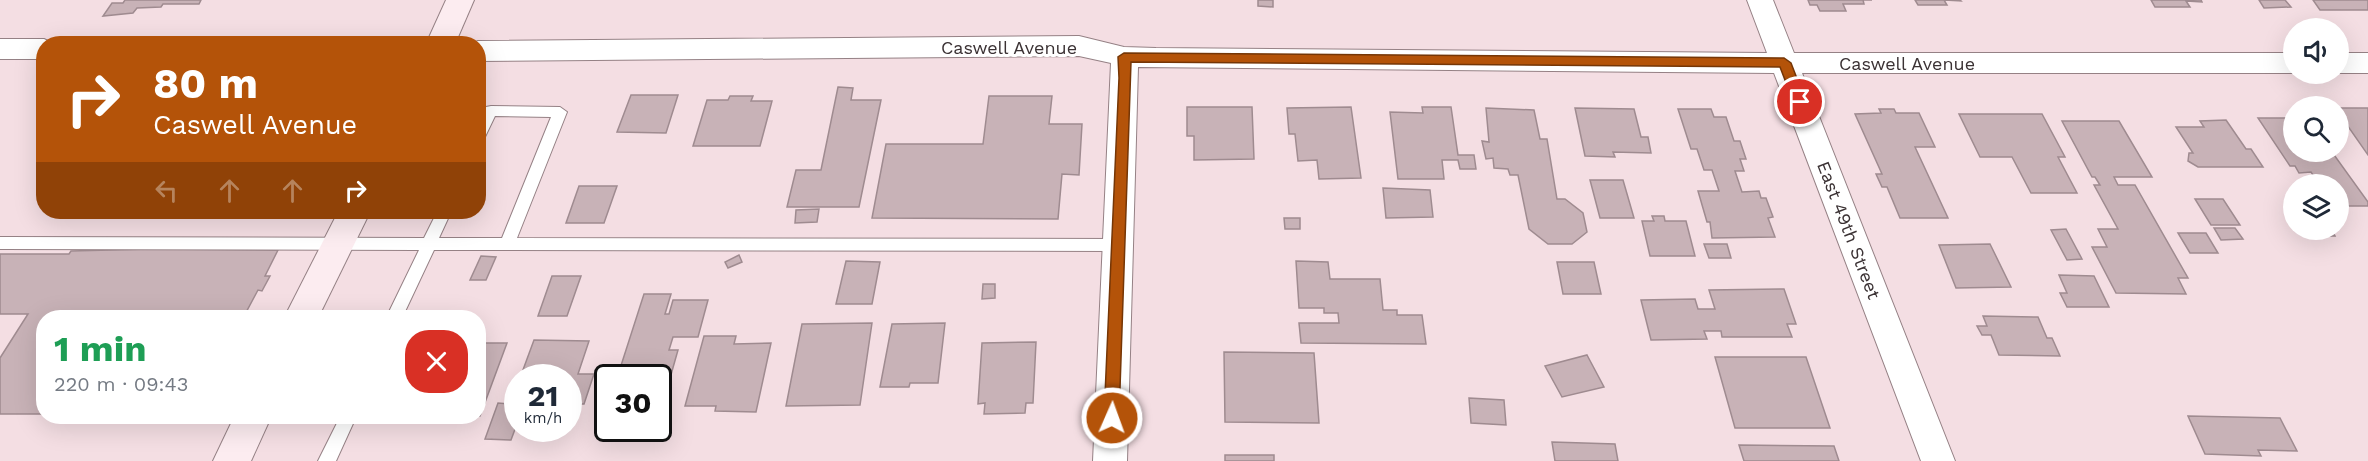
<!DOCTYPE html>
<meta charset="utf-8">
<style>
:root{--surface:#fff;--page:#f6f6f7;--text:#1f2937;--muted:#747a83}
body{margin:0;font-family:"Work Sans",sans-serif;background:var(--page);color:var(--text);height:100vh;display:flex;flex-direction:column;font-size:22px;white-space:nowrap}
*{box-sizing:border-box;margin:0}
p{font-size:20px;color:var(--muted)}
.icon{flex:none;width:33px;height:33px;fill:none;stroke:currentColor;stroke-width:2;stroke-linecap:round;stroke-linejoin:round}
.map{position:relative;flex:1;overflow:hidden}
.drawer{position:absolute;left:36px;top:310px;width:450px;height:114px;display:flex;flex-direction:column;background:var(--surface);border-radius:24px;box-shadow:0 6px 24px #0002}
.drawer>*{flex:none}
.hud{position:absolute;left:36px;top:36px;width:450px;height:183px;border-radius:24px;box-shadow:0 6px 24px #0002;background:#b45309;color:#fff;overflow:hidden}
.buttons{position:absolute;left:2283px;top:18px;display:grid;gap:12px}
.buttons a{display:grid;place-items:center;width:66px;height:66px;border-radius:50%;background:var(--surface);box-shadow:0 6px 24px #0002;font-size:30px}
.speed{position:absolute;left:504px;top:364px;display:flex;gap:12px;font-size:30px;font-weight:700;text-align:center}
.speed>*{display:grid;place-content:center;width:78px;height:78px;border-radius:50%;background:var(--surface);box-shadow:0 6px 24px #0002;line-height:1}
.speed small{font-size:15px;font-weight:400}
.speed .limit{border:3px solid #111;border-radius:9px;background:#fff;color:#111}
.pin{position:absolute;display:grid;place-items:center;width:51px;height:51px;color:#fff;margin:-26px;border:3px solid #fff;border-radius:50%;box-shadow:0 2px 6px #0007}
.me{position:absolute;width:66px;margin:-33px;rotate:2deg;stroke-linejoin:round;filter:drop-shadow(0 0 4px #0008)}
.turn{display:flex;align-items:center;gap:21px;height:126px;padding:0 18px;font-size:27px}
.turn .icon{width:78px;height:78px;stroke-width:2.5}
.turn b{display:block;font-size:42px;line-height:51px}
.lanes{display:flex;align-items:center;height:57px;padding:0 18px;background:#0003;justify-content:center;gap:30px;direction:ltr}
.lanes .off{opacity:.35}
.round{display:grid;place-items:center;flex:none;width:63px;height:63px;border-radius:24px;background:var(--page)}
.summary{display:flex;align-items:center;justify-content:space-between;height:102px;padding:0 18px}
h1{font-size:36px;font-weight:700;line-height:45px;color:#1e9e55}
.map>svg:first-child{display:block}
</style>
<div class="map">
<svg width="2368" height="461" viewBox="0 0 2368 461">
<rect width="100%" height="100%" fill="#f4dee3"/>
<g fill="#c8b2b7" stroke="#9f8b90" stroke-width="1.5">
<polygon points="125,0 201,0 199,4 163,4 161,7 137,8 133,13 103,16 112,3 123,3"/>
<polygon points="1258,0 1273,0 1273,7 1258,6"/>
<polygon points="1808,0 1872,0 1863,0 1864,4 1843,4 1846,11 1820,11 1817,5 1810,5"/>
<polygon points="1915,0 1960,0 1961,1 1944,0 1947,5 1918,5"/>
<polygon points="2151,0 2201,0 2202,2 2186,1 2190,7 2155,7"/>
<polygon points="2259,0 2285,0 2291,7 2264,8"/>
<polygon points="2313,0 2368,0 2368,10 2320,10"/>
<polygon points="838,87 853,88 851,100 881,100 859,207 787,207 796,170 821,170"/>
<polygon points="631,95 678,95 666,133 617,132"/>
<polygon points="730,96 753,96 751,101 772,101 760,146 693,146 707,100 728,100"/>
<polygon points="989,96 1052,96 1049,124 1082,124 1079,175 1062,174 1058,219 872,218 886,144 983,144"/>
<polygon points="1187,107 1252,107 1254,159 1194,160 1194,136 1187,136"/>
<polygon points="1351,107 1361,178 1319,179 1317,160 1298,161 1295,134 1289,134 1287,108"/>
<polygon points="1422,107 1451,107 1458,155 1474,155 1476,169 1460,169 1458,160 1442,160 1444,179 1398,179 1390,112 1423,113"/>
<polygon points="1486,108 1534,110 1540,139 1547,139 1557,199 1565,199 1583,213 1587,232 1572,244 1548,244 1529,229 1518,175 1510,175 1508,169 1494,168 1493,158 1486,159 1482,141 1489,142"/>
<polygon points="1575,108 1634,109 1641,137 1648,137 1651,153 1613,152 1615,157 1585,156"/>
<polygon points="2338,108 2368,108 2368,155 2338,112"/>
<polygon points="1678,109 1711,109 1714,117 1726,117 1734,141 1740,141 1746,159 1740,159 1744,171 1735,171 1742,192 1759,191 1761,198 1766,198 1773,217 1768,218 1775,237 1712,238 1710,222 1707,222 1698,191 1719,191 1712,170 1704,170 1697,149 1691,149"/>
<polygon points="1879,109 1894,109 1896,113 1919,113 1935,147 1915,147 1948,218 1900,218 1887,187 1882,187 1876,174 1882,174 1855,114 1881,113"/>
<polygon points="1959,114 2042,114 2065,157 2058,157 2077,193 2031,193 2012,157 1980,157"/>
<polygon points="2258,118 2294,118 2294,152 2332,152 2368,202 2368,206 2338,206 2338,184 2319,184 2311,172 2299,173 2295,166 2290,166"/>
<polygon points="2226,120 2246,149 2251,149 2263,167 2198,167 2188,161 2189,153 2193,153 2176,127 2204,127 2200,121"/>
<polygon points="2062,121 2119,121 2152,177 2114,177 2118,185 2135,185 2188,278 2178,278 2186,294 2116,293 2092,247 2107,247 2098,229 2118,229 2094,185 2100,185 2095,177 2092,177"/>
<polygon points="1590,180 1623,180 1634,218 1600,218"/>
<polygon points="579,186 617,186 604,223 566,223"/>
<polygon points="1383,188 1430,190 1433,217 1386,218"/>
<polygon points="2195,199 2223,199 2240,225 2211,225"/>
<polygon points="819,209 817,222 795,223 796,210"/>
<polygon points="1652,216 1664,216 1665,221 1686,221 1695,256 1650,256 1642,221 1654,221"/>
<polygon points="1284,218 1300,218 1300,229 1285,229"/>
<polygon points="2214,228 2235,228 2243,239 2221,240"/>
<polygon points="2066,229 2082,259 2067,260 2051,230"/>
<polygon points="2316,230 2332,230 2335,236 2320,236"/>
<polygon points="2178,233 2206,233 2218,253 2190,253"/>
<polygon points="1704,244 1727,244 1731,258 1709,258"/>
<polygon points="1990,244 2011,287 1956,288 1939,245"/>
<polygon points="151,249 278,250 265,276 270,276 262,291 258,290 243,318 44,318 44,414 0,414 0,358 28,314 0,314 0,254 69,254 71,251"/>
<polygon points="739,255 742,262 728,268 725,262"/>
<polygon points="481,256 496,257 486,280 470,280"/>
<polygon points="846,261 880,262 872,304 836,304"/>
<polygon points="1296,261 1328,262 1330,279 1380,279 1383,310 1397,310 1397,315 1422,315 1426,344 1301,343 1299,323 1339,323 1338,313 1324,313 1324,308 1299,308"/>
<polygon points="1557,262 1594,262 1601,294 1563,294"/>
<polygon points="2059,275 2094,276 2109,307 2067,307 2060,293 2067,293"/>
<polygon points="552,276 581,276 567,316 538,316"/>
<polygon points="983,284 995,284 995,298 982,299"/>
<polygon points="1784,289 1796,324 1787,324 1792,337 1722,337 1721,331 1704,331 1707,339 1651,340 1641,300 1695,299 1698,309 1715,309 1709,290"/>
<polygon points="644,294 671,294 665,314 669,314 673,300 708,300 698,337 673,337 669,350 678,350 663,403 658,403 658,378 617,378"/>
<polygon points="1983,316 2038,317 2047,338 2052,338 2060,356 1999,355 1991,335 1982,335 1977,326 1987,326"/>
<polygon points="872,323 860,405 786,406 802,324"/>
<polygon points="945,323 938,383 910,383 909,387 880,387 892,324"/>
<polygon points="704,336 736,336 734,344 771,343 756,412 715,411 716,406 685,406"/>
<polygon points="534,340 589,341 578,374 594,374 584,404 568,404 568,378 520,378"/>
<polygon points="1036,342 1033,403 1026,403 1025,413 984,414 985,403 978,404 982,343"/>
<polygon points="478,343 507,343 480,416 478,416"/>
<polygon points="1224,352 1314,353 1319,423 1225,422"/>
<polygon points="1587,355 1604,387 1562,397 1545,366"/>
<polygon points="1715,357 1806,357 1830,428 1735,428"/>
<polygon points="518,385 518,421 511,440 485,439 498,403 511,404"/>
<polygon points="1469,398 1504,400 1506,425 1471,423"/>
<polygon points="2188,416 2280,418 2297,451 2258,450 2261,456 2205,454"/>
<polygon points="1552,442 1615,444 1618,461 1555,461"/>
<polygon points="1739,445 1834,446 1839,461 1744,461"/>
<rect x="1225" y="455" width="49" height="6"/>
</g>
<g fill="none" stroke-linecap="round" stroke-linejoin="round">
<g stroke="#958185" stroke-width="2">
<g id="service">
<polygon points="491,106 560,107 567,112 517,238 1119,239 1124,241 1127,245 1124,249 1119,251 434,250 402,318 386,318 419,250 0,249 0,237 424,238 437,212 451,212 439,238 502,238 551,117 495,116 483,141 478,142 478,122 486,107"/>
<polygon points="340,417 356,417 336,461 318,461"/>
</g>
</g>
<g stroke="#958185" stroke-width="2">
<g id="minor">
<polygon points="1747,0 1773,0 1794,53 2294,53 2294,73 1802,73 1955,461 1921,461 1774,73 1138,67 1127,461 1093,461 1111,63 1079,56 478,61 478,44 471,44 478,41 1079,36 1124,47 1156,48 1767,53"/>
<polygon points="0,39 44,39 54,44 44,44 44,59 0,59"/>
<rect x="2338" y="53" width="30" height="20"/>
</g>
</g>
<g stroke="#958185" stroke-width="2">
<g id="secondary">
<polygon points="446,0 474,0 455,44 426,44"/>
<polygon points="338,212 370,212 318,318 284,318"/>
<polygon points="234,417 271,417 251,461 213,461"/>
</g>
</g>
<use href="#service" fill="#fff" fill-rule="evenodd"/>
<use href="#minor" fill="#fff" fill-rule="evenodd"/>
<use href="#secondary" fill="#fcecf0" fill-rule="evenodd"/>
</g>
<polygon fill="#b45309" stroke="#753606" stroke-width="1.5" points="1124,53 1784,58 1791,63 1806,102 1800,107 1795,106 1780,67 1131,62 1119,418 1117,422 1112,424 1106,422 1104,418 1119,78 1118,57"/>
<g text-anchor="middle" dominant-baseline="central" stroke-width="6" stroke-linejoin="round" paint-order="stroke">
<g font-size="18" fill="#3b3234" stroke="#fff">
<text x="1009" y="47">Caswell Avenue</text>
<text x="1907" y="63">Caswell Avenue</text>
<text transform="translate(1849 230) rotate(69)">East 49th Street</text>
</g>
</g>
</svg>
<div class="buttons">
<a><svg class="icon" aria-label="sound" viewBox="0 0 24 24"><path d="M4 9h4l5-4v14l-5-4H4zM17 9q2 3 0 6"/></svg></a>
<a><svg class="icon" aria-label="search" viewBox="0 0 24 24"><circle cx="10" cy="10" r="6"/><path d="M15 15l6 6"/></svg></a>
<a><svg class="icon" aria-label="layers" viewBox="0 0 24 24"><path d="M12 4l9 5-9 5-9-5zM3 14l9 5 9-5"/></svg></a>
</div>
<div class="speed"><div>21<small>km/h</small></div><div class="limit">30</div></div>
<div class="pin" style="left:1800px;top:102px;background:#d93025"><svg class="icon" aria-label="arrive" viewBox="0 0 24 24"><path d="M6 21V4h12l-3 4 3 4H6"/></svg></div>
<svg class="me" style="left:1112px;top:418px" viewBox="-20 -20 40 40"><circle r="17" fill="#b45309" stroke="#fff" stroke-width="3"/><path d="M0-11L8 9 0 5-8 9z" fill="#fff"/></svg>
<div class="hud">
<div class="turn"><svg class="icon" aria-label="right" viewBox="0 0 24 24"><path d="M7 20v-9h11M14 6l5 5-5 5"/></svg><div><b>80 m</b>Caswell Avenue</div></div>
<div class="lanes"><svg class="icon off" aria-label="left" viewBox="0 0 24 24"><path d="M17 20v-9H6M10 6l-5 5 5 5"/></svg><svg class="icon off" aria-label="ahead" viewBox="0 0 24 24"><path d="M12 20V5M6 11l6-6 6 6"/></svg><svg class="icon off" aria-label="ahead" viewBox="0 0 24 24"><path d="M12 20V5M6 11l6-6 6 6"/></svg><svg class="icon" aria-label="right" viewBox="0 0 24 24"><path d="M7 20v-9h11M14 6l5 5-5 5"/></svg></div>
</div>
<section class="drawer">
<div class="summary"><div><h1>1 min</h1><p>220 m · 09:43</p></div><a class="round" style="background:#d93025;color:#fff"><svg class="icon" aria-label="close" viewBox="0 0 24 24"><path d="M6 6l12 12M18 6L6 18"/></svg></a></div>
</section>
</div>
